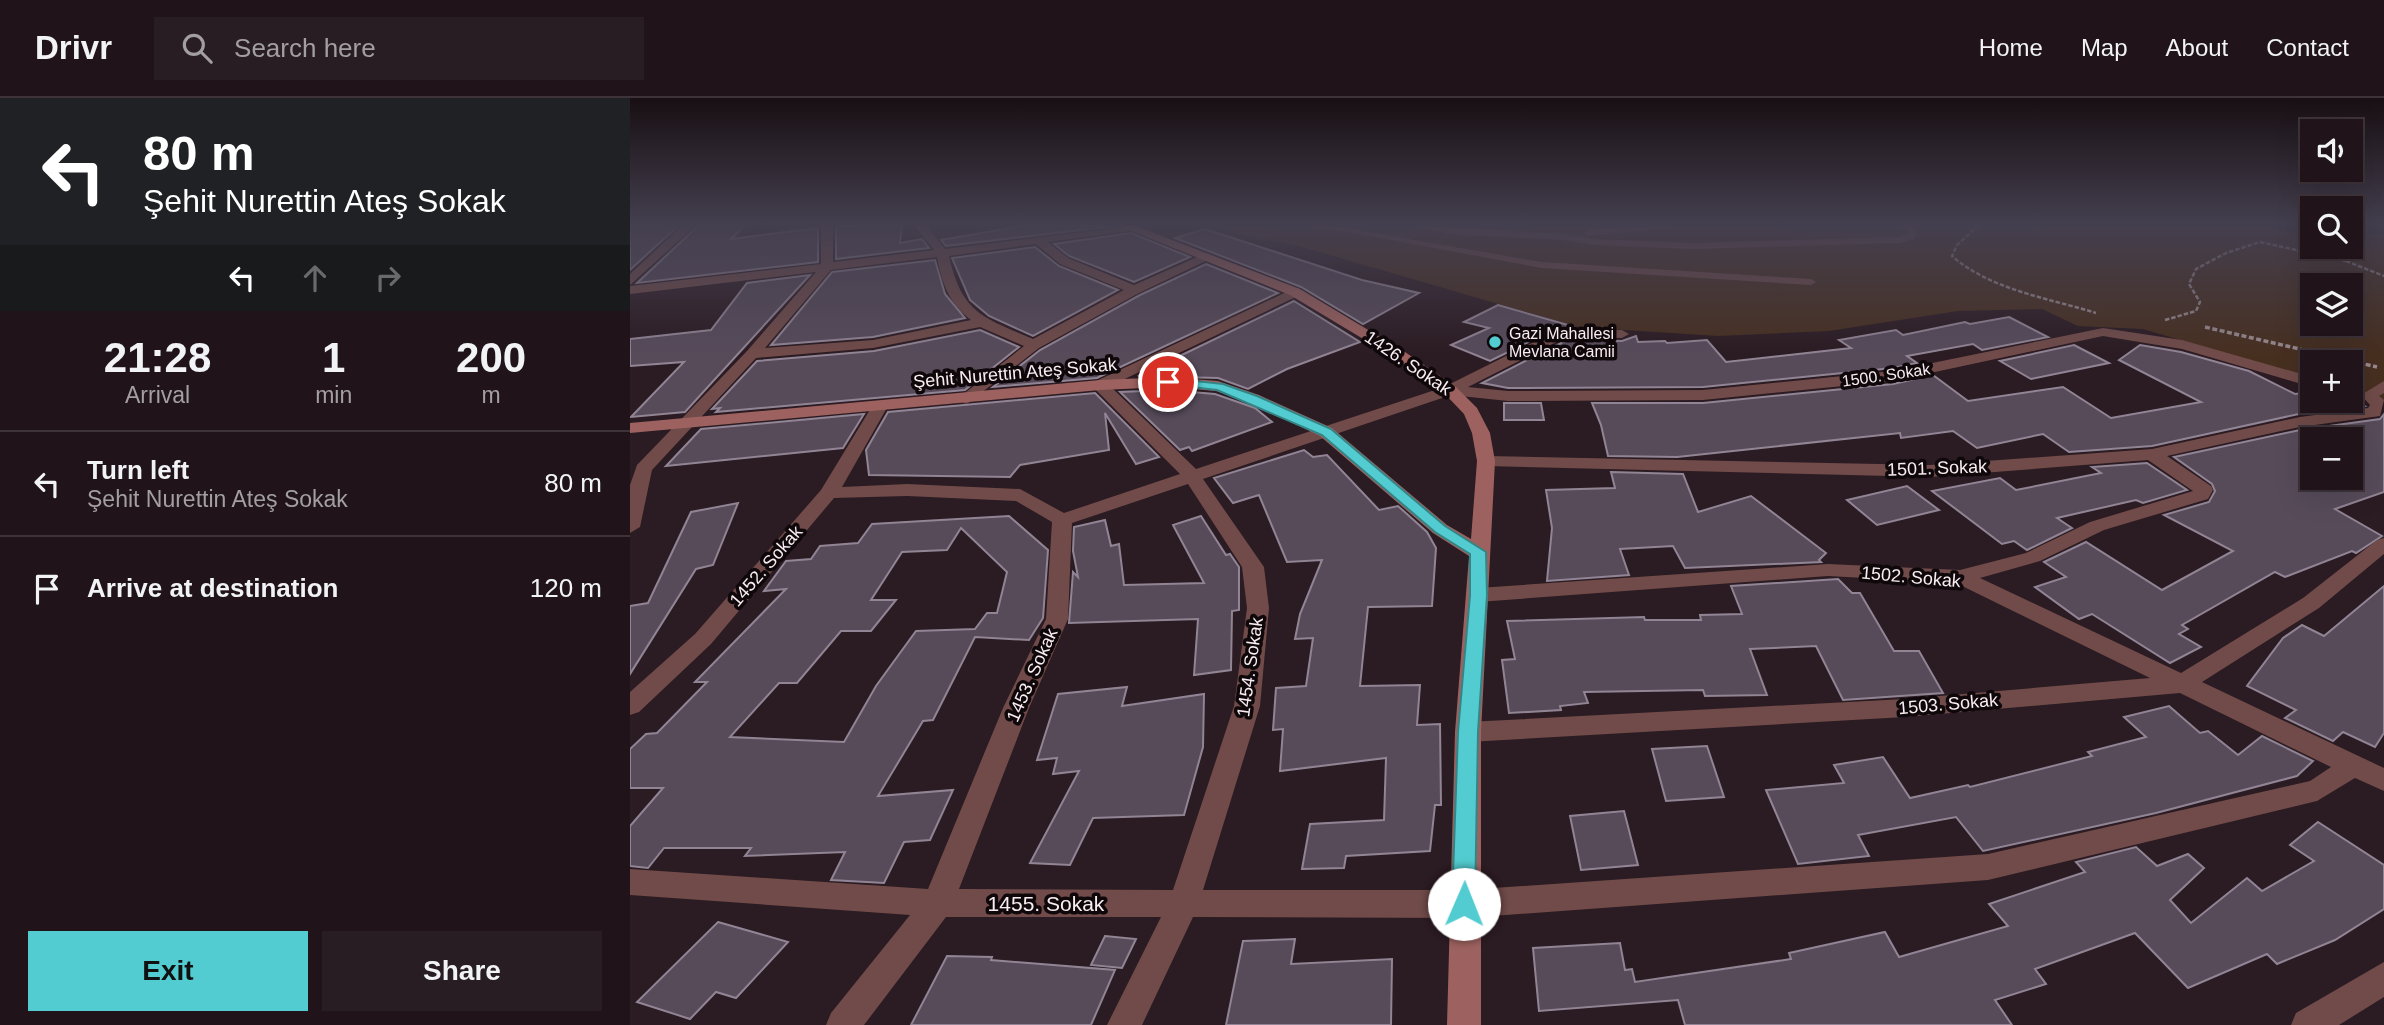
<!DOCTYPE html>
<meta charset="utf-8">
<style>
:root{--surface:#20141a;--page:#281d23;--text:#f1f3f6;--muted:#a29ea2;--line:#3d3339;--accent:#52ccd0}
body{margin:0;font-family:Arial,sans-serif;background:var(--page);color:var(--text);height:100vh;display:flex;flex-direction:column;font-size:26px;white-space:nowrap}
*{box-sizing:border-box;margin:0}
p{font-size:23px;color:var(--muted)}
.icon{flex:none;width:38px;height:38px;fill:none;stroke:currentColor;stroke-width:2;stroke-linecap:round;stroke-linejoin:round}
.map{position:relative;flex:1;overflow:hidden}
.details{display:flex;flex-direction:column;background:var(--surface);width:630px}
.details>*{flex:none}
.guide{background:#202124;color:#fff;overflow:hidden}
.controls{position:absolute;left:1670px;top:21px;display:grid;gap:14px}
.controls a{display:grid;place-items:center;width:63px;height:63px;border-radius:0px;background:var(--surface);box-shadow:0 7px 28px #0002,0 0 0 2px var(--line);font-size:35px}
.pin{position:absolute;display:grid;place-items:center;width:60px;height:60px;color:#fff;margin:-30px;border:4px solid #fff;border-radius:50%;box-shadow:0 2px 7px #0007}
.me{position:absolute;width:77px;margin:-38px;rotate:1deg;stroke-linejoin:round;filter:drop-shadow(0 0 5px #0008)}
.turn{display:flex;align-items:center;gap:24px;height:147px;padding:0 28px;font-size:32px}
.turn .icon{width:91px;height:91px;stroke-width:2.5}
.turn b{display:block;font-size:49px;line-height:60px}
.lanes{display:flex;align-items:center;height:66px;padding:0 28px;background:#0003;justify-content:center;gap:35px;direction:ltr}
.lanes .off{opacity:.35}
.eta{display:flex;justify-content:space-evenly;align-items:center;height:119px;text-align:center}
.eta b{font-size:42px;font-weight:800;line-height:49px}
.cta{display:flex;gap:14px;margin-top:auto;padding:14px 28px}
.cta a{flex:1;height:80px;border-radius:0px;background:var(--accent);color:#111;font-size:28px;font-weight:800;line-height:80px;text-align:center}
.cta a+a{background:var(--page);color:var(--text)}
ul{padding:0;list-style:none}
li{display:flex;align-items:center;gap:21px;height:105px;padding:0 28px;border-top:2px solid var(--line)}
li div{flex:1}
li b{display:block;font-size:26px}
li em{font-style:normal}
header{display:flex;align-items:center;gap:42px;box-sizing:border-box;height:98px;padding:0 35px;background:var(--surface);border-bottom:2px solid var(--line)}
header strong{font-size:33px}
nav{display:flex;gap:38px;margin-inline-start:auto;font-size:24px}
.search{width:490px;height:63px;background:var(--page);display:flex;align-items:center;gap:18px;box-sizing:border-box;padding:0 24px;border-radius:0px;color:var(--muted);font-size:26px}
main{display:flex;flex:1;min-height:0}
.map>svg:first-child{display:block}
</style>
<header>
<strong>Drivr</strong>
<div class="search"><svg class="icon" aria-label="search" viewBox="0 0 24 24"><circle cx="10" cy="10" r="6"/><path d="M15 15l6 6"/></svg>Search here</div>
<nav><a>Home</a><a>Map</a><a>About</a><a>Contact</a></nav>
</header>
<main>
<section class="details">
<div class="guide">
<div class="turn"><svg class="icon" aria-label="left" viewBox="0 0 24 24"><path d="M17 20v-9H6M10 6l-5 5 5 5"/></svg><div><b>80 m</b>Şehit Nurettin Ateş Sokak</div></div>
<div class="lanes"><svg class="icon" aria-label="left" viewBox="0 0 24 24"><path d="M17 20v-9H6M10 6l-5 5 5 5"/></svg><svg class="icon off" aria-label="ahead" viewBox="0 0 24 24"><path d="M12 20V5M6 11l6-6 6 6"/></svg><svg class="icon off" aria-label="right" viewBox="0 0 24 24"><path d="M7 20v-9h11M14 6l5 5-5 5"/></svg></div>
</div>
<div class="eta">
<div><b>21:28</b><p>Arrival</p></div>
<div><b>1</b><p>min</p></div>
<div><b>200</b><p>m</p></div>
</div>
<ul>
<li><svg class="icon" aria-label="left" viewBox="0 0 24 24"><path d="M17 20v-9H6M10 6l-5 5 5 5"/></svg><div><b>Turn left</b><p>Şehit Nurettin Ateş Sokak</p></div><em>80 m</em></li>
<li><svg class="icon" aria-label="arrive" viewBox="0 0 24 24"><path d="M6 21V4h12l-3 4 3 4H6"/></svg><div><b>Arrive at destination</b></div><em>120 m</em></li>
</ul>
<div class="cta"><a>Exit</a><a>Share</a></div>
</section>
<div class="map">
<svg width="1754" height="927" viewBox="0 0 1754 927">
<rect width="100%" height="100%" fill="#2b1b22"/>
<path fill="#472f20" fill-rule="evenodd" d="M582,127H1649V132L1682,139V149H1720V136L1754,137V302L1720,292V264H1682V281L1513,231L1448,228L1412,211L1328,213L1199,233L1088,238L948,229L669,148L577,129ZM1682,187H1720V226H1682Z"/>
<g fill="#574b5a" stroke="#918494" stroke-width="2" fill-rule="evenodd">
<polygon points="0,127 49,127 0,172"/>
<polygon points="69,127 115,127 101,141 188,130 188,164 7,185"/>
<polygon points="272,127 270,145 292,141 299,150 206,161 206,128"/>
<polygon points="398,127 485,128 316,148 311,142"/>
<polygon points="575,131 732,182 789,195 733,226 671,189 545,140"/>
<polygon points="501,135 560,159 504,184 439,158 424,146"/>
<polygon points="405,149 429,168 488,192 403,238 359,218 340,202 322,160"/>
<polygon points="305,162 315,196 335,220 243,239 141,247 202,174"/>
<polygon points="576,166 648,195 467,280 363,289 410,252 510,197"/>
<polygon points="180,177 55,314 1,319 54,264 0,268 0,241 81,232 117,185"/>
<polygon points="664,203 730,244 657,271 618,291 588,280 508,278"/>
<polygon points="868,207 945,229 927,230 860,263 821,247 859,230 834,224"/>
<polygon points="1379,219 1418,239 1352,252 1343,246 1277,258 1287,265 1263,270 1073,289 878,290 852,285 937,242 992,243 1006,238 1008,244 1035,243 1037,245 1077,242 1096,264 1221,250 1209,242 1266,232 1273,237 1335,224 1340,226"/>
<polygon points="350,232 389,249 335,292 86,314 90,310 82,311 127,263 244,253"/>
<polygon points="1444,247 1479,265 1401,281 1370,263"/>
<polygon points="1510,247 1551,254 1619,273 1665,296 1682,294 1682,303 1720,302 1734,308 1669,316 1522,348 1439,354 1413,336 1347,350 1323,333 1271,340 1270,335 1047,359 978,358 971,327 962,305 1073,305 1263,286 1303,277 1338,303 1433,289 1481,320 1571,304 1489,262"/>
<polygon points="538,292 585,296 625,310 642,324 562,353 559,349 550,352 490,294"/>
<polygon points="465,295 529,359 506,366 475,315 479,352 390,367 380,379 239,377 236,352 258,314"/>
<polygon points="874,305 911,305 914,322 874,322"/>
<polygon points="234,316 213,350 36,368 71,331"/>
<path d="M1754,316V394L1705,411L1752,438L1726,455L1722,453L1655,479L1645,474L1552,527L1558,531L1549,536L1571,549L1540,565L1462,516L1449,521L1405,489L1436,479L1414,464L1456,444L1532,492L1603,453L1534,417L1579,404L1585,393L1582,386L1544,359L1670,332L1750,321ZM1682,341H1720V380H1682Z"/>
<polygon points="674,352 683,359 697,357 749,412 768,408 797,434 806,450 802,508 738,509 730,588 790,587 787,627 810,626 811,707 805,707 800,753 716,758 714,770 672,771 680,726 754,722 756,660 650,673 653,631 643,632 646,590 676,588 683,540 665,541 670,516 692,462 657,464 629,397 603,405 584,380"/>
<polygon points="1517,365 1557,392 1513,405 1506,402 1427,420 1442,430 1397,452 1384,443 1372,446 1302,393 1370,380 1386,392 1471,375 1462,369"/>
<polygon points="981,374 1053,376 1068,414 1121,398 1196,455 1189,462 1191,464 1055,470 1043,448 990,451 999,477 917,483 922,430 916,392 985,390"/>
<polygon points="1277,388 1309,412 1247,427 1217,402"/>
<polygon points="108,405 83,467 66,471 0,576 0,508 18,505 61,414"/>
<path d="M379,418L418,452L413,520L399,542L345,539L303,622L293,623L248,698L323,692L300,742L274,744L254,785L201,782L215,754L115,758L121,750H34L18,770L0,768V728L33,690H0V651L16,636L27,635L77,584H65L156,491L134,493L156,463L181,461L190,448L228,445L242,426ZM331,430L377,474L367,515H357L345,531L286,533L246,588L214,644L100,639L149,585H167L211,533H241L266,502H241L272,454L317,452Z"/>
<polygon points="571,418 596,457 600,456 609,469 609,512 602,513 601,572 564,577 568,521 439,525 443,474 448,479 443,453 444,429 475,422 481,448 489,446 494,487 574,485 543,427"/>
<polygon points="1208,481 1222,495 1230,495 1264,553 1289,553 1313,595 1213,602 1186,548 1120,551 1137,597 1075,598 1073,592 954,594 958,605 930,608 931,612 879,615 872,562 885,561 877,523 1014,519 1015,522 1071,522 1070,517 1112,516 1101,488"/>
<polygon points="1754,488 1754,635 1745,649 1713,634 1703,643 1655,620 1666,612 1617,588 1653,540 1672,527 1694,538"/>
<polygon points="497,589 492,608 574,596 573,649 554,717 463,720 440,767 400,765 449,673 423,676 427,660 407,662 428,596"/>
<polygon points="1539,608 1570,635 1578,633 1608,657 1632,638 1683,663 1667,678 1526,715 1353,753 1326,719 1228,737 1239,758 1168,766 1136,692 1214,685 1204,667 1253,659 1280,700 1338,687 1340,689 1462,658 1458,654 1516,639 1494,619"/>
<polygon points="1077,648 1094,699 1036,703 1022,651"/>
<polygon points="994,713 1008,767 951,772 940,718"/>
<polygon points="1688,724 1754,767 1754,811 1705,842 1647,866 1637,856 1558,890 1505,835 1405,871 1416,886 1365,902 1382,927 1055,927 1048,902 909,913 903,850 990,845 995,872 1002,871 1005,884 1161,861 1159,855 1255,834 1269,859 1378,828 1359,806 1455,774 1446,764 1506,749 1527,768 1558,756 1574,770 1540,802 1561,825 1617,780 1632,793 1684,763 1660,747"/>
<polygon points="88,824 158,844 106,900 86,894 60,921 7,904"/>
<polygon points="475,838 506,841 492,870 461,867"/>
<polygon points="665,841 661,866 762,861 761,927 596,927 613,843"/>
<polygon points="317,858 362,859 361,862 485,872 461,927 281,927"/>
</g>
<g fill="none" stroke-linecap="round" stroke-linejoin="round">
<g stroke="#97898f" stroke-width="2.5" stroke-dasharray="4.5 2" stroke-linecap="butt">
<path d="M1349,127L1327,147L1322,158C1361,192 1418,200 1466,215"/>
<polyline points="1702,149 1708,159"/>
<polyline points="1667,153 1682,149"/>
<polyline points="1716,163 1754,178"/>
<polyline points="1535,222 1566,213 1570,204 1559,186 1566,171 1596,155 1630,144 1716,163"/>
</g>
<polyline stroke="#97898f" stroke-width="3.5" stroke-dasharray="5 2.5" stroke-linecap="butt" points="1575,229 1747,269"/>
<g fill="#704b49" fill-rule="evenodd">
<polygon points="680,127 698,127 912,164 1181,181 1186,184 1181,187 912,170"/>
<polygon points="785,127 933,136 965,141 1064,145 1269,139 1279,135 1272,127 1281,127 1287,135 1284,141 1269,145 1064,151 965,147 933,142 819,136"/>
<polygon points="1012,127 1041,127 1037,130 958,138 954,135 958,132"/>
</g>
<g fill="#704b49" fill-rule="evenodd">
<polygon points="53,127 66,127 0,187 0,176"/>
<path d="M191,127H203V164L304,152L284,127H296L315,151L504,128V132L500,133L418,144L438,160L504,187L574,156L584,159L509,195L409,250L337,306L331,304V298L394,248L350,229L243,250L126,260L22,372L10,429L0,435V387L7,367L117,253L186,174L0,196V188L191,166ZM406,146L430,166L494,192L403,241C353,219 332,216 319,158ZM307,159C312,186 319,205 341,222L243,242L135,250L201,172Z"/>
<path d="M665,190L670,191V197L480,288L566,371L814,289L928,232H992L999,236L992,240L936,239L838,289L878,293L1073,292L1263,273L1473,230L1552,242L1682,279V289L1552,251L1473,238L1263,283L1073,302L878,303L821,297L573,381L634,469L639,510L630,608L573,792H834L1358,756L1680,683L1701,669L1550,595L1275,619L838,644L829,641L825,634L829,627L838,624L1275,601L1520,580L1326,485L1198,478L848,504L837,497L848,490L1198,466L1330,472L1396,455L1460,424L1563,393L1518,362L1300,379L856,368L847,363L856,358L1300,367L1522,351L1670,319L1738,310L1740,307L1731,297L1754,283V295L1749,298L1754,302L1750,318L1670,329L1537,358L1581,388L1583,392L1578,401L1474,432L1410,463L1350,480L1551,575L1673,500L1747,442L1754,440V456L1689,510L1572,584L1754,670V693L1725,680L1687,703L1358,782L834,820L563,819L512,927H477L531,819H316L234,927H196L201,915L280,817L0,797V771L298,791L373,610L416,521L422,424L386,403L277,398L204,400L81,546L9,614L0,617V594L65,536L191,392L244,305H256L258,308L212,389L277,386L390,391L434,415L550,376L464,290V284ZM558,386L612,469L617,510L604,608L543,792L329,791L399,610L438,521L442,425Z"/>
<polygon points="1754,864 1754,899 1709,927 1661,927 1666,915"/>
</g>
<polygon fill="#9d625f" fill-rule="evenodd" points="487,127 503,127 670,191 775,254 826,289 847,310 860,335 865,363 851,634 851,927 817,927 825,634 839,458 803,435 690,338 617,303 586,293 538,289 470,292 0,335 0,325 470,282 538,279 588,283 629,297 702,330 817,427 841,441 847,363 842,335 834,316 814,295 765,260 660,197"/>
</g>
<linearGradient id="sky" x2="0" y2="1"><stop stop-color="#180f13"/><stop offset="0.49" stop-color="#443f4f"/><stop offset="1" stop-color="#443f4f" stop-opacity="0"/></linearGradient>
<rect width="1754" height="257" fill="url(#sky)"/>
<polygon fill="#52ccd0" stroke="#358587" stroke-width="2" points="538,280 593,286 627,298 701,331 815,428 856,454 857,497 848,634 845,806 842,813 834,816 825,813 822,806 828,634 840,497 840,456 805,434 692,337 587,292 534,286 532,284"/>
<circle fill="#52ccd0" stroke="#0f080b" stroke-width="2.5" cx="865" cy="244" r="7"/>
<g text-anchor="middle" dominant-baseline="central" stroke-width="7" stroke-linejoin="round" paint-order="stroke">
<g font-size="16" fill="#f9edf2" stroke="#0f080b" text-anchor="start">
<text x="879" y="235">Gazi Mahallesi<tspan x="879" dy="18">Mevlana Camii</tspan></text>
</g>
<g font-size="16" fill="#f9edf2" stroke="#0f080b">
<text transform="translate(1256 277) rotate(-8)">1500. Sokak</text>
</g>
<g font-size="18" fill="#f9edf2" stroke="#0f080b">
<text transform="translate(778 265) rotate(34)">1426. Sokak</text>
<text transform="translate(385 275) rotate(-5)">Şehit Nurettin Ateş Sokak</text>
<text transform="translate(1307 370) rotate(-2)">1501. Sokak</text>
<text transform="translate(136 468) rotate(-49)">1452. Sokak</text>
<text transform="translate(1281 479) rotate(5)">1502. Sokak</text>
<text transform="translate(620 569) rotate(-82)">1454. Sokak</text>
<text transform="translate(402 577) rotate(-66)">1453. Sokak</text>
<text transform="translate(1318 606) rotate(-5)">1503. Sokak</text>
</g>
<g font-size="21" fill="#f9edf2" stroke="#0f080b">
<text x="416" y="805">1455. Sokak</text>
</g>
</g>
</svg>
<div class="controls">
<a><svg class="icon" aria-label="sound" viewBox="0 0 24 24"><path d="M4 9h4l5-4v14l-5-4H4zM17 9q2 3 0 6"/></svg></a>
<a><svg class="icon" aria-label="search" viewBox="0 0 24 24"><circle cx="10" cy="10" r="6"/><path d="M15 15l6 6"/></svg></a>
<a><svg class="icon" aria-label="layers" viewBox="0 0 24 24"><path d="M12 4l9 5-9 5-9-5zM3 14l9 5 9-5"/></svg></a>
<a>+</a>
<a>−</a>
</div>
<div class="pin" style="left:538px;top:284px;background:#d93025"><svg class="icon" aria-label="arrive" viewBox="0 0 24 24"><path d="M6 21V4h12l-3 4 3 4H6"/></svg></div>
<svg class="me" style="left:834px;top:806px" viewBox="-20 -20 40 40"><circle r="19" fill="#fff"/><path d="M0-13L10 11 0 6-10 11z" fill="#52ccd0"/></svg>
</div>
</main>
